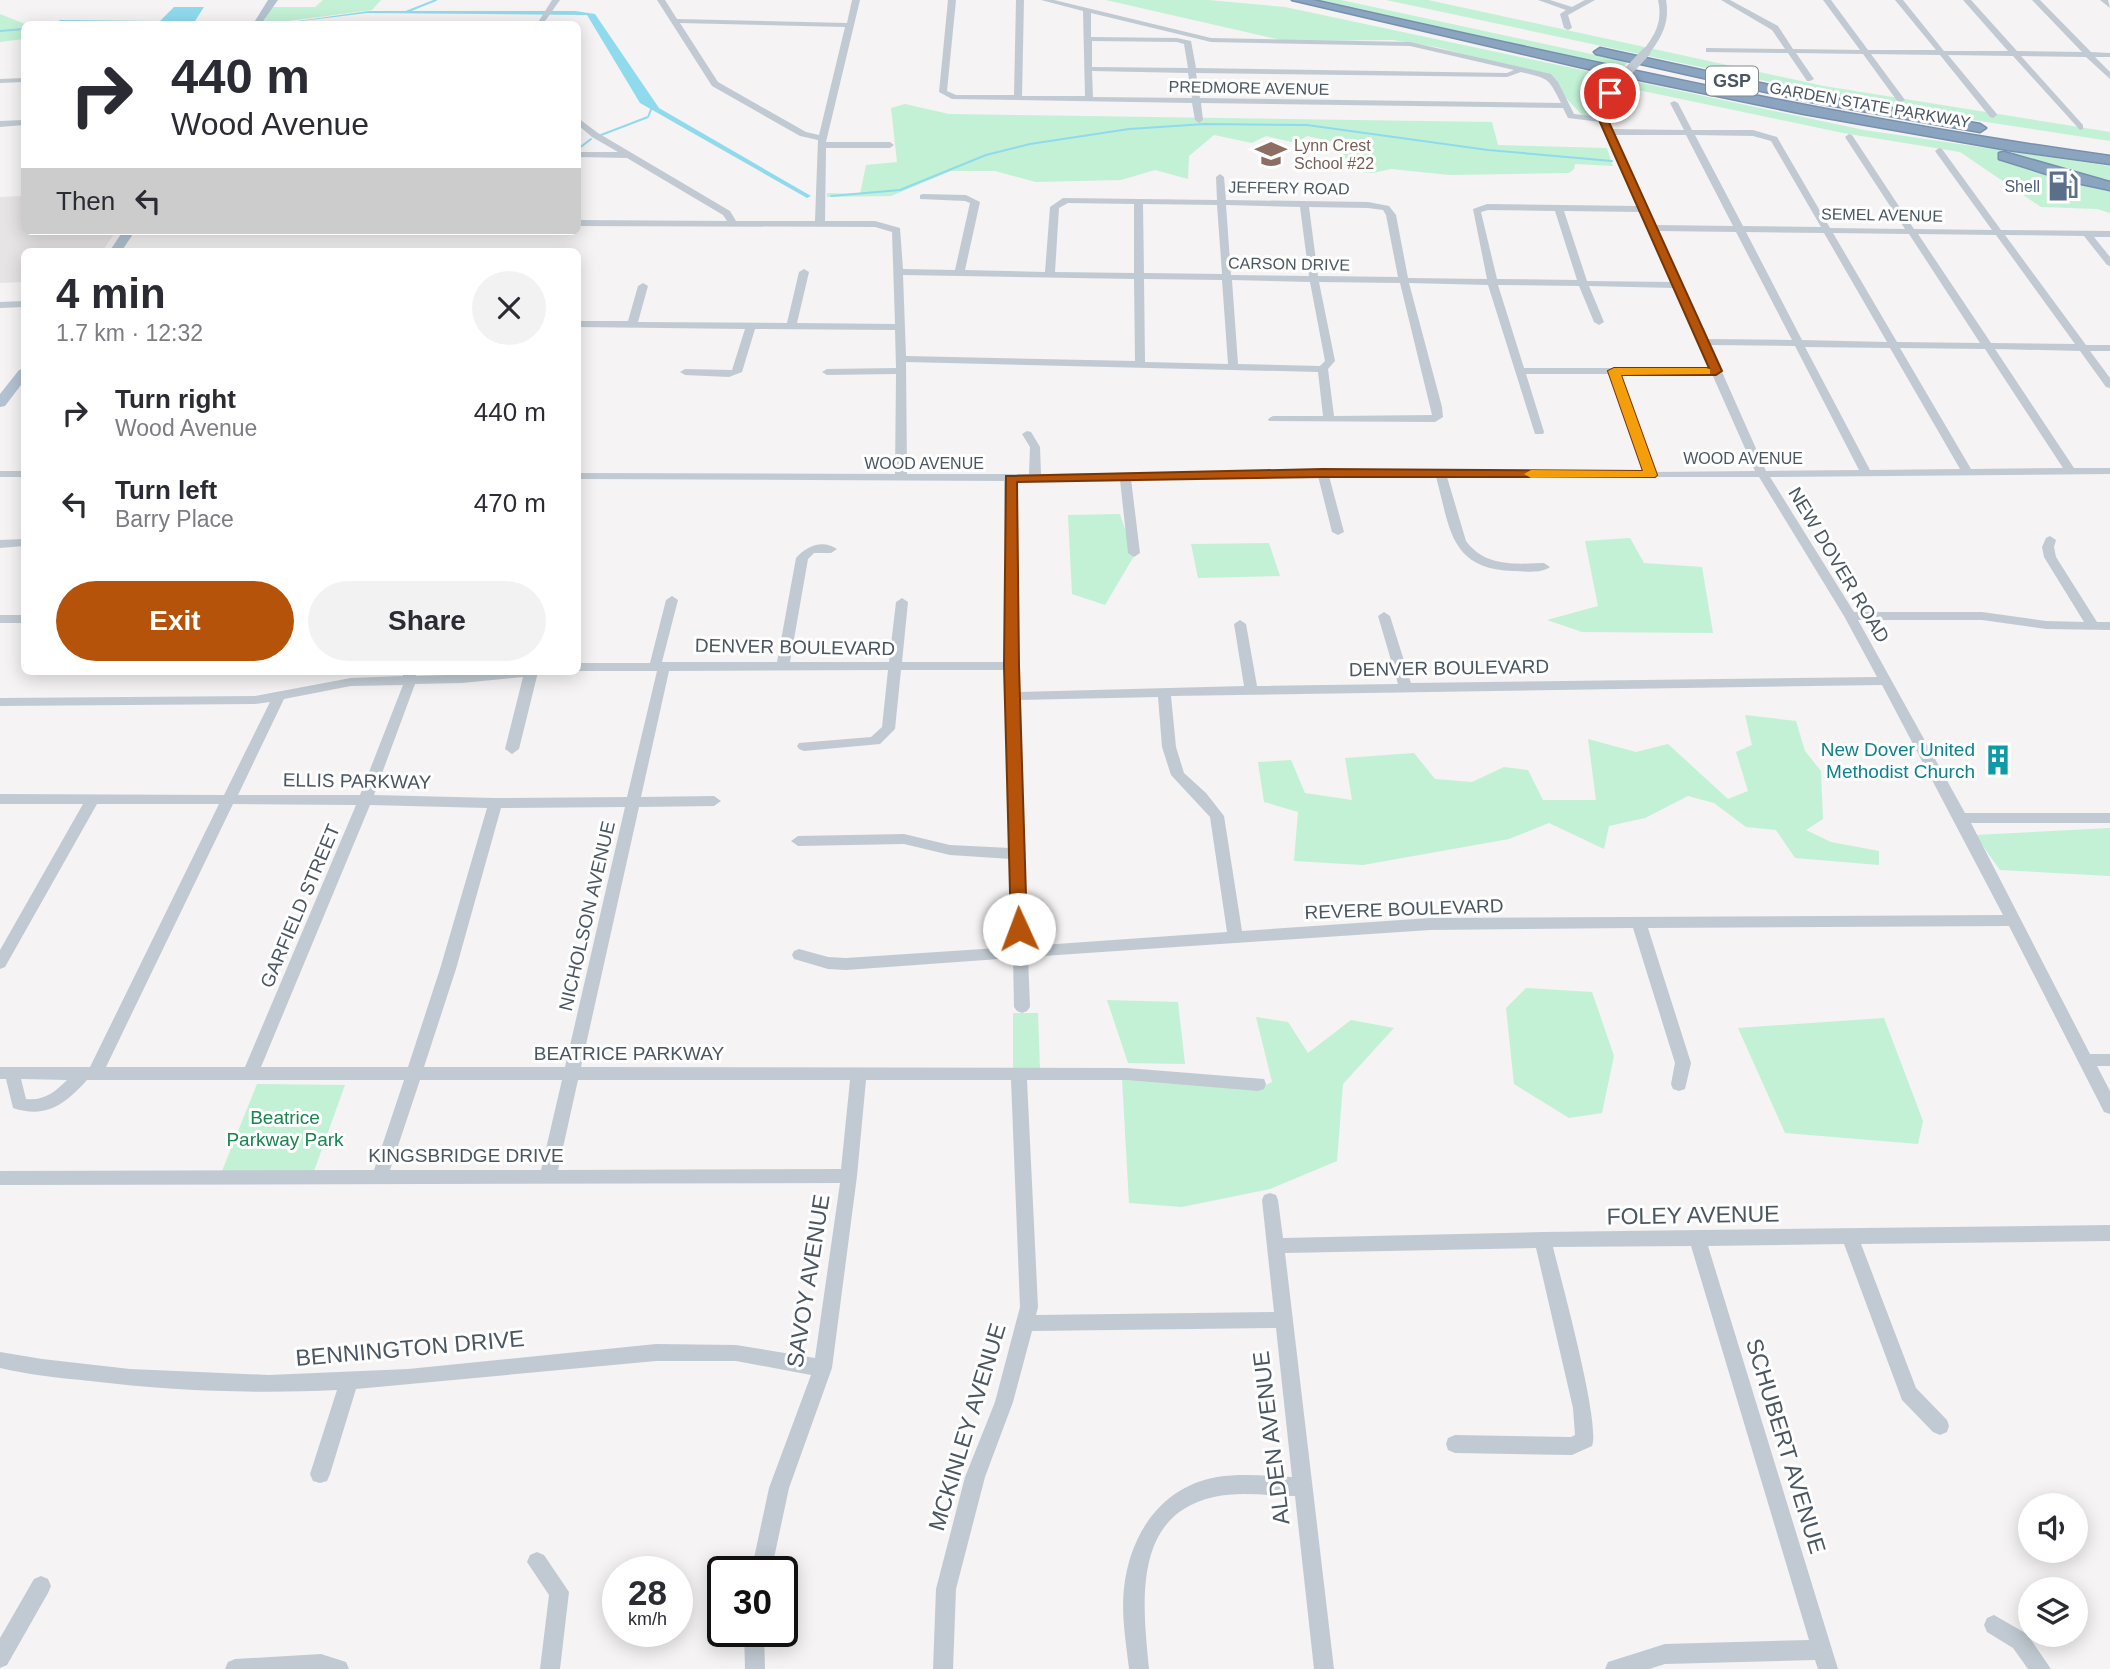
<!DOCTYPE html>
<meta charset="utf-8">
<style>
:root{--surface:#fff;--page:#f2f2f3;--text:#2b2b33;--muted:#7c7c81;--accent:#b45309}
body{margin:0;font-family:Helvetica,sans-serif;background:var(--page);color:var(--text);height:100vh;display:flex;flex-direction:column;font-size:26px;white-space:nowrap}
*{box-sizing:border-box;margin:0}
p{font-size:23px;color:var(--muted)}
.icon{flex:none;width:38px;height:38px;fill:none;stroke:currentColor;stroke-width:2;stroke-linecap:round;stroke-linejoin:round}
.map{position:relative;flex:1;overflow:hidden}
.drawer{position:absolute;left:21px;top:248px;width:560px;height:427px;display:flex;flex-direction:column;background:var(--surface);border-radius:10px;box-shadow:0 4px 18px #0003}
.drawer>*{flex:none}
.hud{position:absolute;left:21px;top:21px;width:560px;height:214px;border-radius:10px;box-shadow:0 4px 18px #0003;background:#fff;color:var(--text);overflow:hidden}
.tools{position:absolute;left:2018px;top:1493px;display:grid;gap:14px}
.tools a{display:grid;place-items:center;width:70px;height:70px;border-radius:50%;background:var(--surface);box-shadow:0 4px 18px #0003;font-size:35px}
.speed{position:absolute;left:602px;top:1556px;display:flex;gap:14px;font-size:35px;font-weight:700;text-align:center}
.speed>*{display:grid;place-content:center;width:91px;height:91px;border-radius:50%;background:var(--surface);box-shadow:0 4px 18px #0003;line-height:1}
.speed small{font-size:18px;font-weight:400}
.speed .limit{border:4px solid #111;border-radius:10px;background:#fff;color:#111}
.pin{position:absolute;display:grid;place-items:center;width:60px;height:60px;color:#fff;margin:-30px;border:4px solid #fff;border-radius:50%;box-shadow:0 2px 7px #0007}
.me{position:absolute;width:77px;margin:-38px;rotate:358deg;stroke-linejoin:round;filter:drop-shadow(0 0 5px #0008)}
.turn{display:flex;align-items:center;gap:24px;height:147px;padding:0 35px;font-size:32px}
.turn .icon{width:91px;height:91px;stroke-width:2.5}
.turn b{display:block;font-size:49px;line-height:60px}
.then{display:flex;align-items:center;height:66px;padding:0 35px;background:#0003;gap:14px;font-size:26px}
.round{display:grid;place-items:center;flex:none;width:74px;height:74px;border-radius:37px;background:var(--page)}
.headline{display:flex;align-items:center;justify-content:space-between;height:119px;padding:0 35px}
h1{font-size:42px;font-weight:700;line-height:52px}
.cta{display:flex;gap:14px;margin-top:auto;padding:14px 35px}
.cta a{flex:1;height:80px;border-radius:42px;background:var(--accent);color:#fff;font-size:28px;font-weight:700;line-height:80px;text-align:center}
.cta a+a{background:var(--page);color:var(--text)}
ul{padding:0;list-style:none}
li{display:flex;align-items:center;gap:21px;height:91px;padding:0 35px}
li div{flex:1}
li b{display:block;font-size:26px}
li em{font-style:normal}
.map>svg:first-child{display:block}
</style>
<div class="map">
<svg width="2110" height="1669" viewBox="0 0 2110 1669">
<rect width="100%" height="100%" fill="#f5f3f3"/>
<polygon fill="#e6e4e5" points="24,196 24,231 116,231 102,252 24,252 24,282 0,283 0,197"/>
<g fill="#c3f1d5">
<polygon points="323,0 381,0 372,10 280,22 259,22 269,7 315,7"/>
<polygon points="1106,0 1208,0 1285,7 1864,130 2110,166 2110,213 2097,209 2041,207 1960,152 1843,133 1600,82 1595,116 1583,116 1544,75 1436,47 1393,40 1285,41"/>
<polygon points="1315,0 1341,0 1628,62 1621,69"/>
<polygon points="1386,0 1428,0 1824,86 2110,132 2110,141 1888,107"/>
<polygon points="0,14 25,24 24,39 0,42"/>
<polygon points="905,104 949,114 1492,122 1498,145 1607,148 1613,166 1575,164 1574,169 1569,173 1450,175 1391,169 1373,173 1351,171 1334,164 1351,146 1307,136 1296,143 1266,136 1252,143 1214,135 1189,156 1188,179 1155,170 1121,180 1036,182 995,171 951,171 891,196 827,197 827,193 860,194 866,165 897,162 891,108"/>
<polygon points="1120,514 1134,556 1105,605 1072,594 1068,515"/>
<polygon points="1630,538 1644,563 1702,567 1713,633 1582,632 1547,620 1598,606 1585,541"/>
<polygon points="1269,543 1280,576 1198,578 1191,544"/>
<polygon points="1745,715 1796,721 1805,751 1821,771 1823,819 1806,830 1831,842 1879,851 1879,865 1795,858 1776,830 1746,827 1714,803 1688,796 1645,818 1609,826 1604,849 1549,823 1509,839 1363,865 1294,861 1298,812 1264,802 1258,762 1291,760 1305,793 1352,800 1345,758 1414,753 1435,779 1472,782 1504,767 1528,770 1543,800 1596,800 1588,739 1636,752 1668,744 1728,799 1748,791 1736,752 1752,745"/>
<polygon points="2110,828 2110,876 2000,870 1975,835"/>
<polygon points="1526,988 1592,992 1614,1056 1602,1113 1569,1118 1514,1084 1506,1008"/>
<polygon points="1107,1000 1178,1002 1185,1064 1128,1063"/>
<polygon points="1013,1013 1038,1013 1040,1068 1013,1069"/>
<polygon points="1256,1017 1288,1022 1308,1053 1351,1020 1394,1028 1343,1084 1337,1161 1270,1189 1182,1207 1129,1203 1122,1079 1260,1088 1272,1082"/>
<polygon points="1884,1018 1923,1121 1918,1144 1785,1133 1738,1028"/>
<polygon points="257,1084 345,1085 314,1171 222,1171"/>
</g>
<g fill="#90daee">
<polygon points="174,7 204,7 195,21 219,24 54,24 60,20 160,21"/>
<polygon points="369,11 575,11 595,14 659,108 811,196 807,198 640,103 587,15 367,13 277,24"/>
</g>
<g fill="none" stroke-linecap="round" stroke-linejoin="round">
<g stroke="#90daee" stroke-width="2">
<polyline points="406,12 436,0"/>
<polyline points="0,31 24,29"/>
<polyline points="601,135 648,117 652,107"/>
<polyline points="578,149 591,139"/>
<polyline points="831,196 900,190 986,155 1030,144 1129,129 1205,124 1307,125 1488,150 1612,161"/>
</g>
<g stroke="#7690ad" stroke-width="3">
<g id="highway">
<path d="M1292,0H1313C1578,59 1841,119 2110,156V164L2008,150L1804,114L1601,72Z"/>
<polygon points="1600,48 1806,93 1980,124 1986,128 1980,132 1806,101 1596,54 1594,52"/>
<polygon points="2004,152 2110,182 2110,190 2072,182 1999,159 1999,153"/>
</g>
</g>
<g fill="#c1cad2" fill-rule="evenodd">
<polygon points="552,0 560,0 543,24 537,24"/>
<path d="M657,0H665L677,19L847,23L852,0H860L826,142H890L894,145L890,148H826L825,221H875L900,228L903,269L955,270L970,203L965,201L920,199V195L923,194L966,195L980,202L965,270L1045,272L1050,207L1063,198L1217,200L1216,177L1220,174L1224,177L1226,200L1368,202L1389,206L1396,215L1408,278L1487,279L1473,209L1487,204L1638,206L1601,122L1568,118L1563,108L1201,103L1203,120L1199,123L1195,120L1192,103L952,99L939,92L948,0H956L947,91L956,95H1014L1016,0H1024L1022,96H1085L1083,11L1041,0H1054L1211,38L1410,42L1551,74L1558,82L1574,114L1600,117L1599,107L1617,78H1623L1624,80C1612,99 1602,107 1612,129L1684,130L1670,103L1674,101L1678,103L1692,130H1753L1777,137L1830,228L1905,229L1845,137L1849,134L1852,135L1914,229L1992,230L1935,151L1939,148L1942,149L2001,230L2110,231V237H2094L2110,257V266L2107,265L2084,236L2005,235L2086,345H2110V351H2090L2110,378V388L2106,387L2080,351L1995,349L2074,468H2110V474L1770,477L1854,612H1982L2046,621L2084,622L2044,557L2042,547L2046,538L2050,536L2056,540L2054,547L2056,557L2097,622H2110V630L2046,629L1982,620H1858L1965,813H2110V823H1971L2090,1054H2110V1066H2097L2110,1091V1114L2104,1112L2009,926L1648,928L1691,1063L1685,1089L1679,1091L1673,1089L1671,1084L1675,1063L1633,928L1430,930L1028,957L1030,1007L1027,1011L1022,1013L1017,1011L1014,1007L1013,958L846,970L828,969L794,959L792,955L794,951L799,949L828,957L846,958L1013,947L1011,859L950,855L904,844L798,846L791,841L798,836L904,834L950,845L1010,848L1006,670H901L895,729L880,744L804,751L799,749L797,746L799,743L871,737L882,727L888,670L669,671L641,797L714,796L721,801L714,806L639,807L581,1067L1127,1068L1264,1079L1266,1084L1264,1089L1258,1091L1127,1080H1027L1038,1307L1036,1315L1274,1312L1262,1200L1264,1195L1270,1193L1276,1195L1278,1200L1283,1238L1543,1232L2110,1225V1241L1861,1244L1916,1388L1947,1420L1949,1426L1947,1432L1940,1435L1933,1432L1902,1400L1844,1244L1708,1246L1838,1669H1818L1815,1660L1665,1664L1649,1669H1605L1608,1662L1665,1644L1809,1640L1691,1246L1553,1247C1561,1280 1601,1424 1592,1446L1572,1455L1455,1453L1448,1450L1446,1444L1448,1438L1455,1435L1571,1437L1575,1435L1573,1408L1536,1248L1285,1253L1334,1669H1314L1295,1496C1268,1496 1240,1491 1214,1497C1131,1515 1143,1606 1149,1669H1129C1126,1642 1121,1615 1124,1588C1130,1534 1161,1487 1217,1477C1242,1473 1268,1476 1292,1477L1276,1328L1032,1331L1013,1402L985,1477L956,1589L953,1669H933L936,1589L965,1477L995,1402L1020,1307L1011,1080H866L857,1176L832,1368L789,1488L771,1572H751L769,1488L811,1375L736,1361H656L356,1389L330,1474L327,1481L320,1483L313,1481L310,1474L337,1390C255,1394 173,1391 90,1381C60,1378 30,1375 0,1368V1352L42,1359L130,1369L269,1375L408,1369L656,1344L736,1345L815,1358L840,1183L0,1185V1171L374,1170L404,1080H87C65,1104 47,1119 13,1108L6,1079H0V1067H90L219,804H97L5,967L0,969V950L83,804H0V794L224,795L270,702L255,704L0,706V698L255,696L351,678L403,676V672H415L416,676L538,672L519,749L512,754L505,749L523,677L462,683L415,684L374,795L495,798L627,797L657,671H578V663H650L666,600L672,596L678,600L662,662H777L796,558C806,546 823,539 837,549L831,553H814L808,559L790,662H889L896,602L902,598L908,602L902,662H1006L1004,481L578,479V473L895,474L896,374L827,375L822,372L827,369L896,368L895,330L755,329L742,372L729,377L685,375L680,372L685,369L732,370L745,329L578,327V321H628L638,286L643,283L648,286L638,322L787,323L799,272L804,269L809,272L797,323L895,324L892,232L875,227L578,226V220L727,221L723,215L627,158L578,157V152H618L592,137L578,125V118L598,133L730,211L736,221H815L818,140L800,136L712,86ZM1091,13L1211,42L1410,46L1514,70L1507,73L1196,68L1191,41L1177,38L1091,37ZM680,23L845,27L819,135L806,132L718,82ZM1092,41L1177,42L1184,44L1188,68L1092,67ZM1092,71L1188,73L1192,98L1093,97ZM1521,72C1549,79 1548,77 1561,103L1200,98L1196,73L1507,77ZM1615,135H1686L1733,226L1656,225ZM1695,135L1753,136L1771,141L1821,227L1743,226ZM1068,203L1134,204V273L1055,272L1059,208ZM1143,204L1217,205L1222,274L1144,273ZM1226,205L1300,207L1309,276L1231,275ZM1309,207L1368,208L1383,210L1386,215L1398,277L1318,276ZM1488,210L1555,211L1577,280L1497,279L1481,212ZM1564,211L1640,212L1671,282L1587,281ZM1658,231L1736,232L1792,340L1707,339ZM1746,232L1824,233L1887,342L1802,340ZM1833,233L1909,234L1980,343L1897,342ZM1918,234L1996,235L2075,344L1991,343ZM903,275L1134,279L1135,361L906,356ZM1144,279L1222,280L1228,364L1145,362ZM1232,280L1310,282L1325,361L1320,366L1238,364ZM1319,282L1400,283L1432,415L1334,416L1328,369L1335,361ZM1409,283L1488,285L1535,434H1543L1544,432L1526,374H1610L1644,472L1323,470L1041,474L1040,447L1031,432L1027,431L1022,434L1030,447L1029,474H907L906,362L1318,372L1323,416H1273L1268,419L1269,421L1435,422L1443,417L1442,407ZM1498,285L1579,286L1594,322L1599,325L1604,322L1589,286L1674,288L1709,368H1524ZM1710,345L1795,346L1859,470L1766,471ZM1805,347L1890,348L1960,469L1870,470ZM1900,348L1985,349L2063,468L1971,469ZM1620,374H1712L1755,471L1655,472ZM1318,476L1332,532L1338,535L1344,532L1329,476L1436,477C1450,527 1449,569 1513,571C1524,571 1541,574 1550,567L1544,563C1515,564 1485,567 1466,541L1447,477H1759L1844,616L1877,677L1411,683L1390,616L1384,612L1378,616L1398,684L1257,686L1246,624L1240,620L1234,624L1244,686L1019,692L1016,481L1120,480L1128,553L1134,557L1140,553L1131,479ZM403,685L360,795H238L284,699L351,686ZM1882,685L2003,915L1430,918L1242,931L1224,816L1206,793L1184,773L1176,747L1171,696ZM1158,697L1162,747L1171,775L1210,817L1227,932L1028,946L1019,700ZM233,804L356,805L245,1067H106ZM370,805L487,808L440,969L408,1067H261ZM625,807L565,1067H424L456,969L501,808ZM21,1079L67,1080C55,1092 44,1101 26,1099ZM420,1080H562L541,1170H390ZM578,1080H850L841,1169L558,1170Z"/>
<polygon points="1538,0 1550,0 1572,7 1585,0 1595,0 1568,15 1572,28 1568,30 1564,28 1560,14 1566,10"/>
<path d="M1658,0H1666C1670,22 1662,37 1649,54H1643L1642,52C1655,35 1663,22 1658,0Z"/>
<polygon points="1721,0 1730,0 1778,26 1793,49 1860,50 1823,0 1831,0 1868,50 1936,50 1895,0 1903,0 1944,51 2008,51 1963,0 1971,0 2017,51 2082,52 2032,0 2040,0 2091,52 2110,53 2110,57 2095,57 2110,72 2110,79 2086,57 2021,56 2083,125 2083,129 2080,130 2013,56 1948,55 1996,113 1997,115 1993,118 1990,117 1940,55 1871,54 1905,100 1901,102 1898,102 1863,54 1796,53 1814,79 1810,81 1807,81 1788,53 1706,52 1706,48 1709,48 1785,49 1772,30"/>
<polygon points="2100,0 2108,0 2110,8"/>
<polygon points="24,78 24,82 0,83 0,79"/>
<polygon points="24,120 24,125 0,127 0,121"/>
<polygon points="24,301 24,307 0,308 0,302"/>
<rect x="0" y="471" width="24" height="6"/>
<polygon points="24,539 24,546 0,548 0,540"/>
<rect x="0" y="615" width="24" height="8"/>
<polygon points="537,1552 544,1555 569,1592 560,1669 540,1669 549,1595 527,1562 530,1555"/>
<polygon points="41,1576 48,1579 51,1586 48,1593 7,1665 0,1668 0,1638 34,1579"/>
<polygon points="1994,1615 2027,1634 2051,1669 2028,1669 2013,1648 1987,1632 1984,1625 1987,1618"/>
<polygon points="744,1631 764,1631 765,1669 745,1669"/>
<polygon points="321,1654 346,1662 349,1669 225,1669 228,1662 235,1659"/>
</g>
<g fill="#b3c2d1" fill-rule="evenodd">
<polygon points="268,0 278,0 261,24 253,24"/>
<polygon points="123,231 135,231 121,252 109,252"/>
<polygon points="24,369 24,381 5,406 0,407 0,394 19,370"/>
</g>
<use href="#highway" fill="#8ba5c1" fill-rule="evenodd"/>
<polyline stroke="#c1cad2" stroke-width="9" points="1620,80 1646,52"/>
</g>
<polygon fill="#b45309" stroke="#753606" stroke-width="2" points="1607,91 1614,93 1607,107 1608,120 1722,371 1716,375 1621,375 1657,475 1655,477 1322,477 1017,482 1019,666 1027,929 1025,933 1013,933 1011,929 1004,666 1006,476 1322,469 1643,471 1608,371 1614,368 1709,368 1599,120 1598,107"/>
<polygon fill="#f59e0b" points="1706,368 1710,369 1710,374 1621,375 1657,475 1655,477 1531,478 1524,474 1531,470 1643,471 1608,371 1614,368"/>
<defs>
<g id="school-bare" transform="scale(2.415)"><path d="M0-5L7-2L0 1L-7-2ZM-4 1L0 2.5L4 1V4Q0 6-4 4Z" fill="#8d6e63" stroke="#fff" stroke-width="2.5" paint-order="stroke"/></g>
<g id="fuel-bare" transform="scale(2.415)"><path d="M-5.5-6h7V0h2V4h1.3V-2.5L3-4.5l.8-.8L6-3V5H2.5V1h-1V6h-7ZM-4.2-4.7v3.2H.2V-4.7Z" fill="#5c6f8a" stroke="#fff" stroke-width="2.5" paint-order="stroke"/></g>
<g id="building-bare" transform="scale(2.415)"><path d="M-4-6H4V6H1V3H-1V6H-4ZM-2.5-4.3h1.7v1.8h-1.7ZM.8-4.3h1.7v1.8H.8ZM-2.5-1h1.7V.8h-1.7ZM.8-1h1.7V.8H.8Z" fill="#0f9aa8" stroke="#fff" stroke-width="2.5" paint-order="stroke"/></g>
</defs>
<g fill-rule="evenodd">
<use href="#school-bare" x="1271" y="154"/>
<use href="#fuel-bare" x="2063" y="186"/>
<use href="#building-bare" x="1998" y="760"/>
</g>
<g text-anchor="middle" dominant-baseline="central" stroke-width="6" stroke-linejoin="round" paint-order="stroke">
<g font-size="16" fill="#4a5661" stroke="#fff">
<text transform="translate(1249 88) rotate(1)">PREDMORE AVENUE</text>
<text transform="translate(1870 105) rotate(10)">GARDEN STATE PARKWAY</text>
<text transform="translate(1289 188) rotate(1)">JEFFERY ROAD</text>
<text transform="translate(1882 215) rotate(1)">SEMEL AVENUE</text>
<text transform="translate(1289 264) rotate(1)">CARSON DRIVE</text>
<text x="1743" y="458">WOOD AVENUE</text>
<text x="924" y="463">WOOD AVENUE</text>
</g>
<g font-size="16" fill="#785e54" stroke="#fff" text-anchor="start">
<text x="1294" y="145">Lynn Crest<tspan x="1294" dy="18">School #22</tspan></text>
</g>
<g font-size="16" fill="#4e5e75" stroke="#fff" text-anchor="end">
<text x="2040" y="186">Shell</text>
</g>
<rect fill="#fff" stroke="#808990" stroke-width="2" x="1706" y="66.5" width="52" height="29" rx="5"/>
<g font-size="18" font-weight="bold" fill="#4a5661">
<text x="1732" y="81">GSP</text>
</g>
<g font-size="19" fill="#4a5661" stroke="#fff">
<text transform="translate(1839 565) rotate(59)">NEW DOVER ROAD</text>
<text transform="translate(795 647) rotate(1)">DENVER BOULEVARD</text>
<text transform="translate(1449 668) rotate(-1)">DENVER BOULEVARD</text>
<text transform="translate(357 781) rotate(1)">ELLIS PARKWAY</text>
<text transform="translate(300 906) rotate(-67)">GARFIELD STREET</text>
<text transform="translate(1404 909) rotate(-2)">REVERE BOULEVARD</text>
<text transform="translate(587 916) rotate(-77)">NICHOLSON AVENUE</text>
<text x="629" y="1053">BEATRICE PARKWAY</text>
<text x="466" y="1155">KINGSBRIDGE DRIVE</text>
</g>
<g font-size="19" fill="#0d838f" stroke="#fff" text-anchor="end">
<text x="1975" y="749">New Dover United<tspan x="1975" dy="22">Methodist Church</tspan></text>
</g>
<g font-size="19" fill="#17864f" stroke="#fff">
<text x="285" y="1117">Beatrice<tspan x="285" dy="22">Parkway Park</tspan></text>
</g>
<g font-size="23" fill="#4a5661" stroke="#fff">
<text transform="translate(1693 1215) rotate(-1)">FOLEY AVENUE</text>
<text transform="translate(808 1281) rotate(-81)">SAVOY AVENUE</text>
<text transform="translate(410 1348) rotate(-5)">BENNINGTON DRIVE</text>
<text transform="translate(967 1427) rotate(-73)">MCKINLEY AVENUE</text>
<text transform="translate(1271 1438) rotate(-97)">ALDEN AVENUE</text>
<text transform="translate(1786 1446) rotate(73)">SCHUBERT AVENUE</text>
</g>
</g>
</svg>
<div class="tools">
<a><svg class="icon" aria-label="sound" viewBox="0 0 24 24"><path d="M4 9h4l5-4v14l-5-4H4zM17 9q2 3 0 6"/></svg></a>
<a><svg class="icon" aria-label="layers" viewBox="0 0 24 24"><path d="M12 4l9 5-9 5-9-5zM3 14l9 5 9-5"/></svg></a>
</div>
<div class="speed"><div>28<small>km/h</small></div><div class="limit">30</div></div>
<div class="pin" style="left:1610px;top:93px;background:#d93025"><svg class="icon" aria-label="arrive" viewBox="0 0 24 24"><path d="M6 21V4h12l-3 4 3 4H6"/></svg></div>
<svg class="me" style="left:1019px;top:929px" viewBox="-20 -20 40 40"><circle r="19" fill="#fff"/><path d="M0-13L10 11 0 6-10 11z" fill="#b45309"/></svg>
<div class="hud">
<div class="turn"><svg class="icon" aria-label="right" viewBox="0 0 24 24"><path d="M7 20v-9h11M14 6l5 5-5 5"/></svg><div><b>440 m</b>Wood Avenue</div></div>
<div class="then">Then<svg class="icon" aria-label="left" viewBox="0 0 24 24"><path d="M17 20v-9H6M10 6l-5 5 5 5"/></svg></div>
</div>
<section class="drawer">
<div class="headline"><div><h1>4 min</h1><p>1.7 km · 12:32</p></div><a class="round"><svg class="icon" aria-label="close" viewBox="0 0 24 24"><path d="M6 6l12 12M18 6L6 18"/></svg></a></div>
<ul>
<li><svg class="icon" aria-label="right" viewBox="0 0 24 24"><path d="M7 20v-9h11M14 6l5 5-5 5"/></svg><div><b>Turn right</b><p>Wood Avenue</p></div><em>440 m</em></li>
<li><svg class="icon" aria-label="left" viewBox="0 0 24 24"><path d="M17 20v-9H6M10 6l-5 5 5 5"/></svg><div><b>Turn left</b><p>Barry Place</p></div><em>470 m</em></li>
</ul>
<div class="cta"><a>Exit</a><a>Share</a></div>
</section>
</div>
